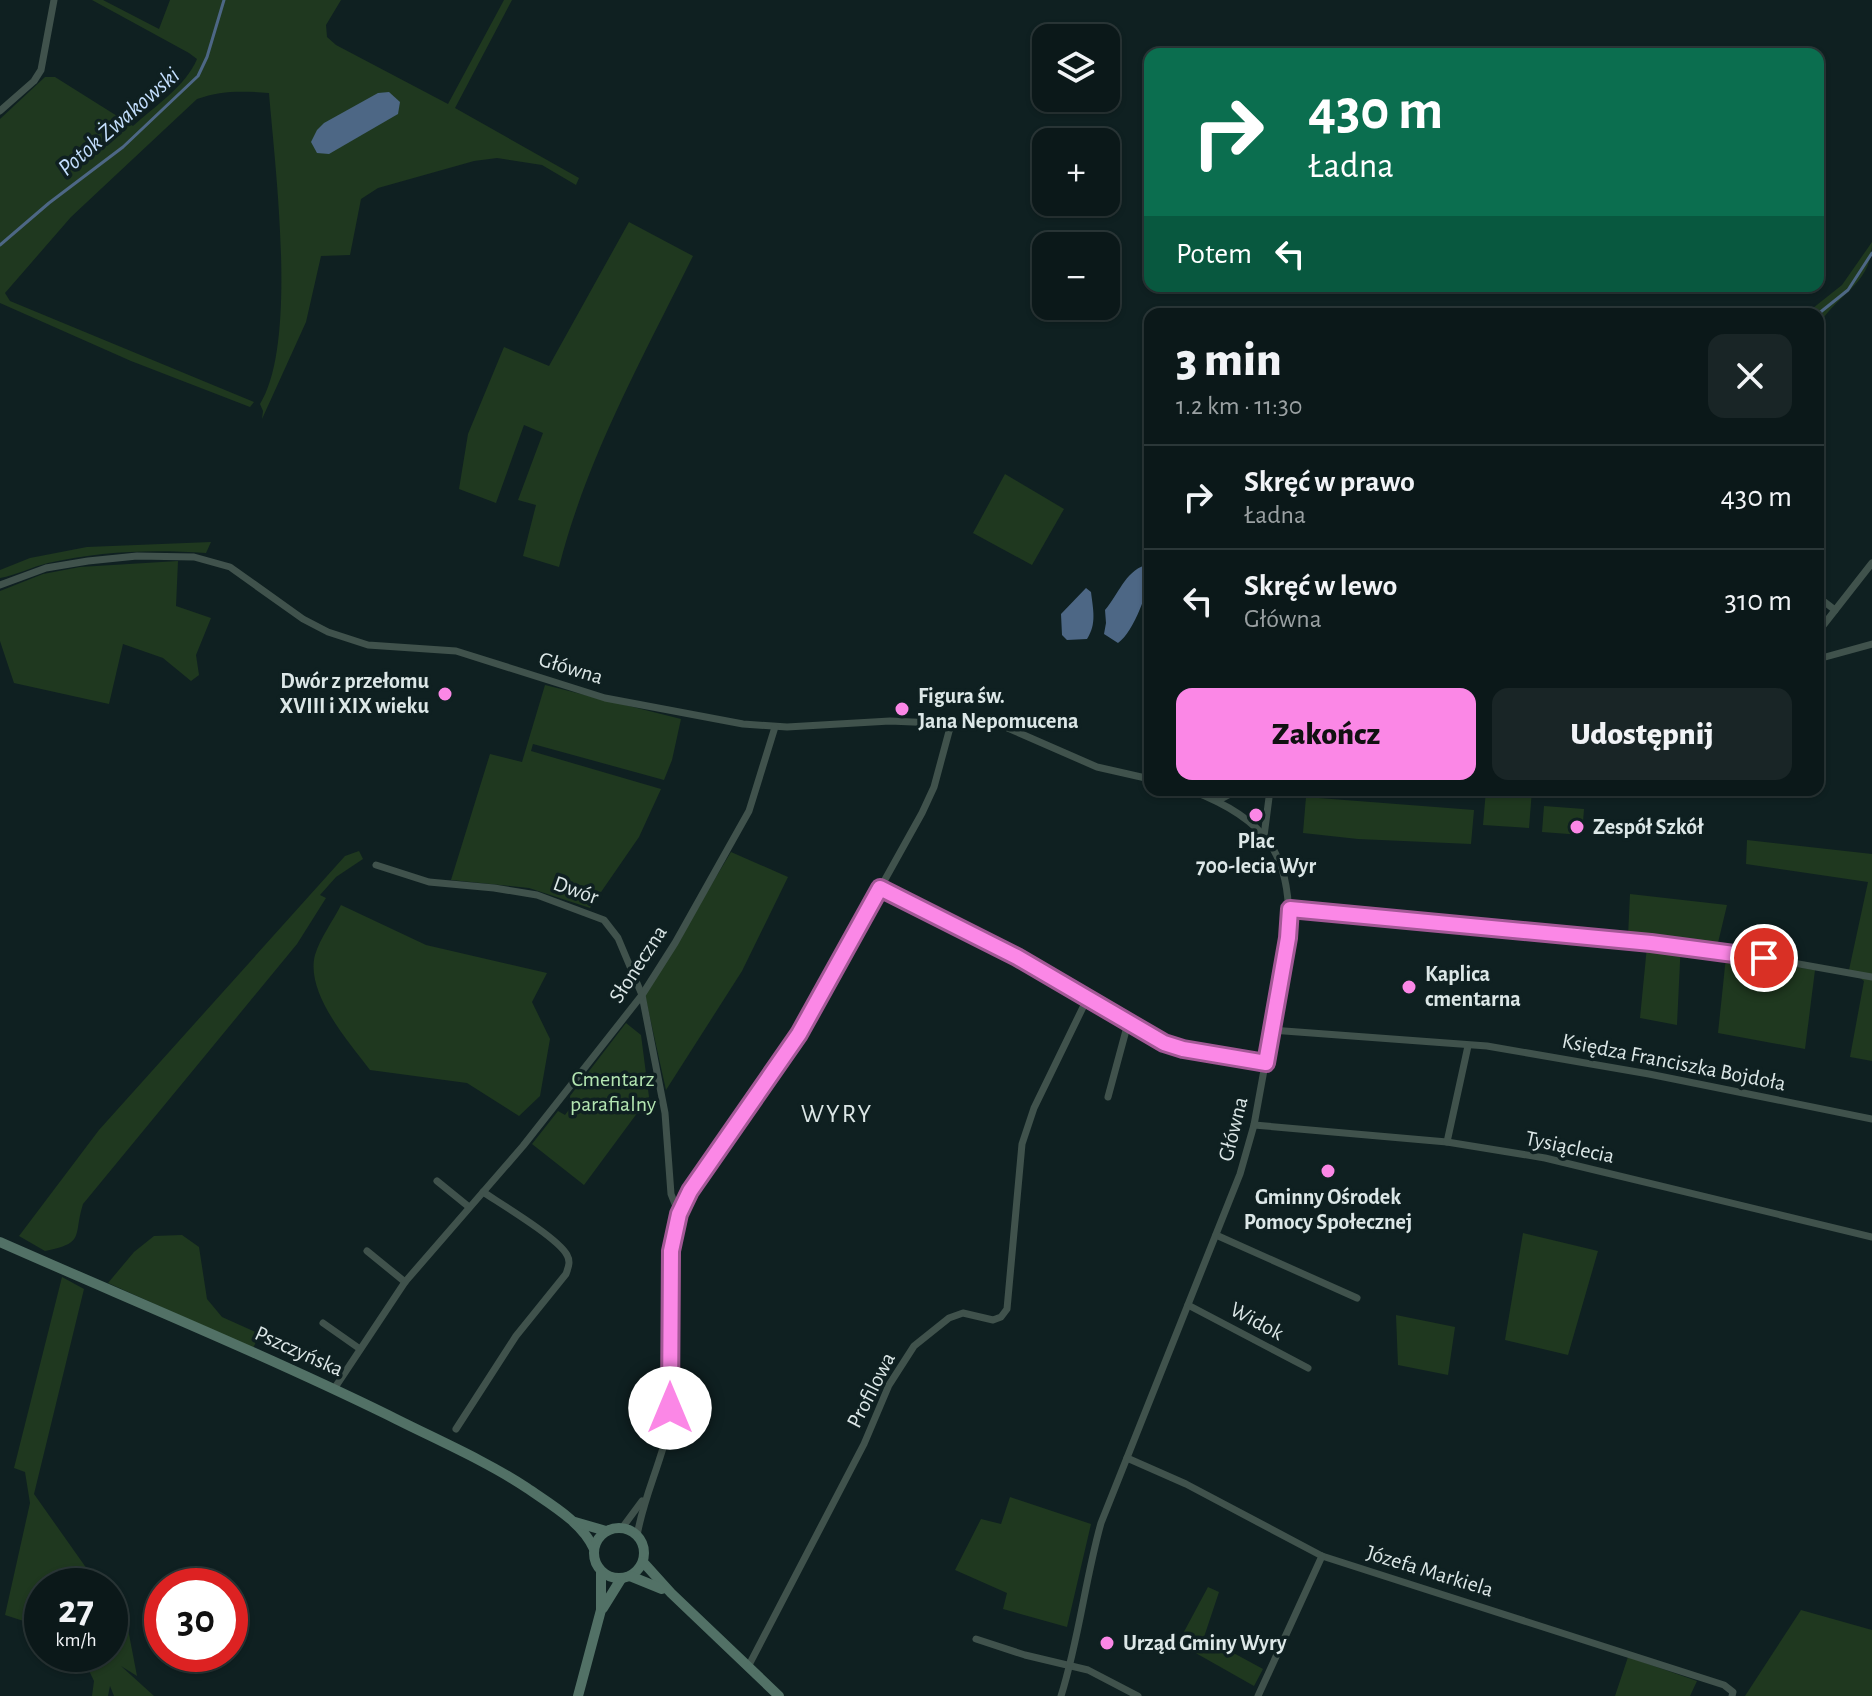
<!DOCTYPE html>
<html lang="pl">
<meta charset="utf-8">
<style>
:root{--surface:#0b1819;--page:#192526;--text:#f1f3f6;--muted:#9aa0a2;--line:#2b3738;--accent:#fb87e6}
body{margin:0;font-family:"Alegreya Sans",sans-serif;background:var(--page);color:var(--text);height:100vh;display:flex;flex-direction:column;font-size:30px;white-space:nowrap}
*{box-sizing:border-box;margin:0}
p{font-size:26px;color:var(--muted)}
.icon{flex:none;width:44px;height:44px;fill:none;stroke:currentColor;stroke-width:2;stroke-linecap:round;stroke-linejoin:round}
.map{position:relative;flex:1;overflow:hidden}
.details{position:absolute;left:1144px;top:308px;width:680px;height:488px;display:flex;flex-direction:column;background:var(--surface);border-radius:16px;box-shadow:0 2px 6px #0004,0 0 0 2px var(--line)}
.details>*{flex:none}
.hud{position:absolute;left:1144px;top:48px;width:680px;height:244px;border-radius:16px;box-shadow:0 2px 6px #0004,0 0 0 2px var(--line);background:#0b6e4f;color:#fff;overflow:hidden}
.controls{position:absolute;left:1032px;top:24px;display:grid;gap:16px}
.controls a{display:grid;place-items:center;width:88px;height:88px;border-radius:16px;background:var(--surface);box-shadow:0 2px 6px #0004,0 0 0 2px var(--line);font-size:40px}
.speed{position:absolute;left:24px;top:1568px;display:flex;gap:16px;font-size:40px;font-weight:700;text-align:center}
.speed>*{display:grid;place-content:center;width:104px;height:104px;border-radius:50%;background:var(--surface);box-shadow:0 2px 6px #0004,0 0 0 2px var(--line);line-height:1}
.speed small{font-size:20px;font-weight:400}
.speed .limit{border:12px solid #d22;background:#fff;color:#111}
.pin{position:absolute;display:grid;place-items:center;width:68px;height:68px;color:#fff;margin:-34px;border:4px solid #fff;border-radius:50%;box-shadow:0 2px 8px #0007}
.me{position:absolute;width:88px;margin:-44px;rotate:0deg;stroke-linejoin:round;filter:drop-shadow(0 0 6px #0008)}
.turn{display:flex;align-items:center;gap:28px;height:168px;padding:0 32px;font-size:36px}
.turn .icon{width:104px;height:104px;stroke-width:2.5}
.turn b{display:block;font-size:56px;line-height:68px}
.then{display:flex;align-items:center;height:76px;padding:0 32px;background:#0003;gap:16px;font-size:30px}
.round{display:grid;place-items:center;flex:none;width:84px;height:84px;border-radius:16px;background:var(--page)}
.overview{display:flex;align-items:center;justify-content:space-between;height:136px;padding:0 32px}
h1{font-size:48px;font-weight:800;line-height:60px}
.primary-button{display:flex;gap:16px;margin-top:auto;padding:16px 32px}
.primary-button a{flex:1;height:92px;border-radius:16px;background:var(--accent);color:#111;font-size:32px;font-weight:800;line-height:92px;text-align:center}
.primary-button a+a{background:var(--page);color:var(--text)}
ul{padding:0;list-style:none}
li{display:flex;align-items:center;gap:24px;height:104px;padding:0 32px;border-top:2px solid var(--line)}
li div{flex:1}
li b{display:block;font-size:30px}
li em{font-style:normal}
.map>svg:first-child{display:block}
</style>
<div class="map">
<svg width="1872" height="1696" viewBox="0 0 1872 1696">
<rect width="100%" height="100%" fill="#0f2021"/>
<g fill="#1f381f">
<path d="M92,0H103L159,29L170,0H341L326,25L327,37L336,45L448,104L504,0H512L455,108L579,178L576,185L542,165L497,158L474,161L378,188L361,199L350,255L321,256L306,322L262,419L263,411L260,404C298,343 275,168 269,93C243,91 222,90 197,99L71,217L5,293L10,301L254,402L250,407L131,361L0,303V119L45,77H55L133,126C154,107 186,86 197,59L189,53Z"/>
<path d="M629,222L693,256C643,357 587,457 559,567L523,556L536,505L518,500L543,433L524,425L496,503L459,489L468,434L504,347L549,366Z"/>
<path d="M1872,242C1872,286 1834,295 1818,327V314H1757L1808,312L1842,285Z"/>
<polygon points="1005,474 1064,509 1032,565 973,533"/>
<path d="M211,542L206,553C153,549 100,551 48,563C32,567 16,575 0,578V570L30,558L87,547Z"/>
<polygon points="178,561 176,606 211,618 196,655 199,675 191,681 163,658 123,644 109,704 14,683 0,641 0,591 43,574 80,567"/>
<polygon points="545,685 681,719 672,760 664,780 533,744 531,751 661,789 639,837 590,908 529,888 451,880 490,754 522,762"/>
<polygon points="1486,790 1532,790 1529,828 1483,825"/>
<polygon points="1306,797 1474,810 1471,844 1358,839 1303,833"/>
<polygon points="1544,806 1584,809 1582,835 1542,832"/>
<polygon points="1747,840 1872,854 1872,1061 1850,1057 1864,981 1849,970 1868,882 1746,864"/>
<path d="M359,851L363,859L336,877L320,895L326,898L297,944L83,1204C73,1236 86,1243 45,1251L19,1236L99,1130L345,856Z"/>
<polygon points="731,852 788,877 742,971 666,1090 645,995"/>
<polygon points="1630,894 1727,905 1717,947 1681,941 1677,1025 1640,1018 1647,946 1628,937"/>
<path d="M341,905L426,945L547,973L532,1002L550,1039L540,1096L519,1116L467,1083L370,1070C349,1042 305,993 315,955C320,938 333,921 341,905Z"/>
<polygon points="1726,957 1815,970 1805,1049 1718,1033"/>
<polygon points="626,1023 641,1035 649,1097 584,1185 532,1144 558,1111 565,1115 571,1107 570,1096"/>
<polygon points="1523,1233 1598,1251 1568,1355 1505,1340"/>
<polygon points="182,1235 199,1247 207,1299 222,1317 260,1334 253,1348 108,1283 134,1252 154,1236"/>
<polygon points="62,1277 84,1289 34,1494 99,1586 42,1586 42,1627 5,1615 30,1503 25,1472 14,1468"/>
<polygon points="1396,1315 1455,1327 1448,1375 1398,1365"/>
<polygon points="1010,1497 1091,1524 1067,1627 1003,1609 1007,1593 955,1570 981,1519 1001,1524"/>
<polygon points="1208,1587 1219,1592 1204,1637 1263,1669 1254,1686 1178,1643"/>
<polygon points="110,1602 128,1629 137,1676 121,1666 154,1696 114,1696 110,1686 108,1696 92,1696 94,1681 81,1654 110,1654"/>
<polygon points="1801,1610 1872,1630 1872,1696 1745,1696"/>
<polygon points="1628,1657 1697,1681 1690,1696 1615,1696"/>
</g>
<g fill="#4d6785">
<polygon points="389,92 400,102 398,114 329,154 317,153 311,142 317,130 324,123 378,93"/>
<path d="M1145,565L1150,569C1150,588 1134,632 1118,643L1104,634L1106,623L1105,610C1119,594 1124,573 1145,565Z"/>
<path d="M1086,588L1091,592C1093,609 1097,624 1087,639L1067,640L1062,635L1061,614Z"/>
</g>
<g fill="none" stroke-linecap="round" stroke-linejoin="round">
<g stroke="#4d6785" stroke-width="3">
<polyline points="0,245 49,203 123,147 198,76 207,57 224,0"/>
<polyline points="1818,314 1848,290 1872,253"/>
</g>
<g stroke="#40524c" stroke-width="7">
<polyline points="0,111 34,81 41,70 54,0"/>
<polyline points="0,585 46,568 88,561 137,556 194,557 230,567 303,619 328,632 368,645 456,651 605,698 743,724 787,727 890,721 1003,726 1097,767 1150,779"/>
<polyline points="1818,597 1835,610"/>
<polyline points="1818,632 1872,563"/>
<polyline points="1818,659 1872,644"/>
<polyline points="1217,801 1238,790"/>
<polyline points="1264,836 1270,790"/>
<polyline points="376,865 429,882 494,888 537,895 604,920 618,938 642,995 665,1113 671,1194 679,1214"/>
<polyline points="880,888 1017,957 1164,1043 1183,1049 1266,1063"/>
<polyline points="1290,909 1737,953 1872,977"/>
<polyline points="1271,1030 1487,1046 1649,1074 1872,1119"/>
<polyline points="1108,1097 1128,1023"/>
<polyline points="1254,1125 1447,1142 1545,1158 1872,1237"/>
<polyline points="1447,1142 1468,1046"/>
<polyline points="437,1181 469,1207"/>
<polyline points="1216,1235 1357,1298"/>
<polyline points="367,1251 405,1282"/>
<polyline points="1188,1305 1308,1368"/>
<polyline points="323,1323 360,1349"/>
<polyline points="334,1389 405,1282 523,1146 642,995 675,943 749,811 775,727"/>
<path d="M456,1429L516,1336L566,1274C568,1268 571,1262 567,1255C558,1238 501,1204 483,1192"/>
<polyline points="1127,1458 1186,1484 1322,1556 1724,1685 1733,1692 1732,1696"/>
<polyline points="622,1528 642,1501"/>
<path d="M637,1536C644,1493 664,1459 670,1416L671,1251L679,1214L690,1191L799,1034L922,813L934,787L951,724"/>
<polyline points="976,1639 1025,1655 1088,1670 1138,1696"/>
<polyline points="749,1665 864,1444 889,1385 914,1346 949,1318 963,1313 993,1320 1001,1317 1007,1309 1022,1144 1034,1108 1087,999"/>
<path d="M1061,1696C1079,1639 1085,1580 1101,1523L1240,1174L1254,1125L1288,938C1294,856 1267,819 1190,790"/>
<polyline points="1258,1696 1322,1556"/>
</g>
<g stroke="#527166" stroke-width="10">
<path d="M0,1242C129,1299 261,1353 388,1415C433,1438 485,1460 527,1488C550,1504 582,1522 594,1549"/>
<polyline points="575,1522 606,1531"/>
<circle cx="619" cy="1553" r="25"/>
<polyline points="643,1562 671,1593 779,1696"/>
<polyline points="630,1576 662,1589"/>
<polyline points="603,1608 621,1579"/>
<polyline points="578,1696 601,1610 601,1572"/>
</g>
</g>
<g fill="none" stroke-linecap="round" stroke-linejoin="round">
<g stroke="#a35896" stroke-width="20">
<polyline id="route" points="670,1408 671,1251 679,1214 690,1191 799,1034 880,888 1017,957 1164,1043 1183,1049 1266,1063 1288,938 1290,909 1651,943 1764,958"/>
</g>
<use href="#route" stroke="#fb87e6" stroke-width="14"/>
</g>
<g fill="#fb87e6" stroke="#0f2021" stroke-width="3">
<circle cx="445" cy="694" r="8"/>
<circle cx="902" cy="709" r="8"/>
<circle cx="1256" cy="815" r="8"/>
<circle cx="1577" cy="827" r="8"/>
<circle cx="1409" cy="987" r="8"/>
<circle cx="1328" cy="1171" r="8"/>
<circle cx="1107" cy="1643" r="8"/>
</g>
<g text-anchor="middle" dominant-baseline="central" stroke-width="7" stroke-linejoin="round" paint-order="stroke">
<g font-size="22" fill="#dce7e7" stroke="#0f2021">
<text transform="translate(571 668) rotate(17)">Główna</text>
<text transform="translate(576 890) rotate(20)">Dwór</text>
<text transform="translate(638 964) rotate(-57)">Słoneczna</text>
<text transform="translate(1674 1062) rotate(11)">Księdza Franciszka Bojdoła</text>
<text transform="translate(1233 1129) rotate(-76)">Główna</text>
<text transform="translate(1570 1147) rotate(12)">Tysiąclecia</text>
<text transform="translate(1257 1321) rotate(28)">Widok</text>
<text transform="translate(299 1351) rotate(24)">Pszczyńska</text>
<text transform="translate(871 1390) rotate(-63)">Profilowa</text>
<text transform="translate(1430 1571) rotate(17)">Józefa Markiela</text>
</g>
<g font-size="22" font-weight="bold" fill="#dce7e7" stroke="#0f2021" text-anchor="start">
<text x="429" y="681" text-anchor="end">Dwór z przełomu<tspan x="429" dy="25">XVIII i XIX wieku</tspan></text>
<text x="918" y="696">Figura św.<tspan x="918" dy="25">Jana Nepomucena</tspan></text>
<text x="1593" y="827">Zespół Szkół</text>
<text x="1256" y="841" text-anchor="middle">Plac<tspan x="1256" dy="25">700-lecia Wyr</tspan></text>
<text x="1425" y="974">Kaplica<tspan x="1425" dy="25">cmentarna</tspan></text>
<text x="1328" y="1197" text-anchor="middle">Gminny Ośrodek<tspan x="1328" dy="25">Pomocy Społecznej</tspan></text>
<text x="1123" y="1643">Urząd Gminy Wyry</text>
</g>
<g font-size="22" fill="#b4e6b2" stroke="#0f2021">
<text x="613" y="1079">Cmentarz<tspan x="613" dy="25">parafialny</tspan></text>
</g>
<g font-size="24" font-style="italic" fill="#c3defd" stroke="#0f2021">
<text transform="translate(119 122) rotate(-41)">Potok Żwakowski</text>
</g>
<g font-size="26" letter-spacing="2" fill="#dce7e7" stroke="#0f2021">
<text x="837" y="1114">WYRY</text>
</g>
</g>
</svg>
<div class="controls">
<a><svg class="icon" aria-label="layers" viewBox="0 0 24 24"><path d="M12 4l9 5-9 5-9-5zM3 14l9 5 9-5"/></svg></a>
<a>+</a>
<a>−</a>
</div>
<div class="speed"><div>27<small>km/h</small></div><div class="limit">30</div></div>
<div class="pin" style="left:1764px;top:958px;background:#d93025"><svg class="icon" aria-label="arrive" viewBox="0 0 24 24"><path d="M6 21V4h12l-3 4 3 4H6"/></svg></div>
<svg class="me" style="left:670px;top:1408px" viewBox="-20 -20 40 40"><circle r="19" fill="#fff"/><path d="M0-13L10 11 0 6-10 11z" fill="#fb87e6"/></svg>
<div class="hud">
<div class="turn"><svg class="icon" aria-label="right" viewBox="0 0 24 24"><path d="M7 20v-9h11M14 6l5 5-5 5"/></svg><div><b>430 m</b>Ładna</div></div>
<div class="then">Potem<svg class="icon" aria-label="left" viewBox="0 0 24 24"><path d="M17 20v-9H6M10 6l-5 5 5 5"/></svg></div>
</div>
<section class="details">
<div class="overview"><div><h1>3 min</h1><p>1.2 km · 11:30</p></div><a class="round"><svg class="icon" aria-label="close" viewBox="0 0 24 24"><path d="M6 6l12 12M18 6L6 18"/></svg></a></div>
<ul>
<li><svg class="icon" aria-label="right" viewBox="0 0 24 24"><path d="M7 20v-9h11M14 6l5 5-5 5"/></svg><div><b>Skręć w prawo</b><p>Ładna</p></div><em>430 m</em></li>
<li><svg class="icon" aria-label="left" viewBox="0 0 24 24"><path d="M17 20v-9H6M10 6l-5 5 5 5"/></svg><div><b>Skręć w lewo</b><p>Główna</p></div><em>310 m</em></li>
</ul>
<div class="primary-button"><a>Zakończ</a><a>Udostępnij</a></div>
</section>
</div>
